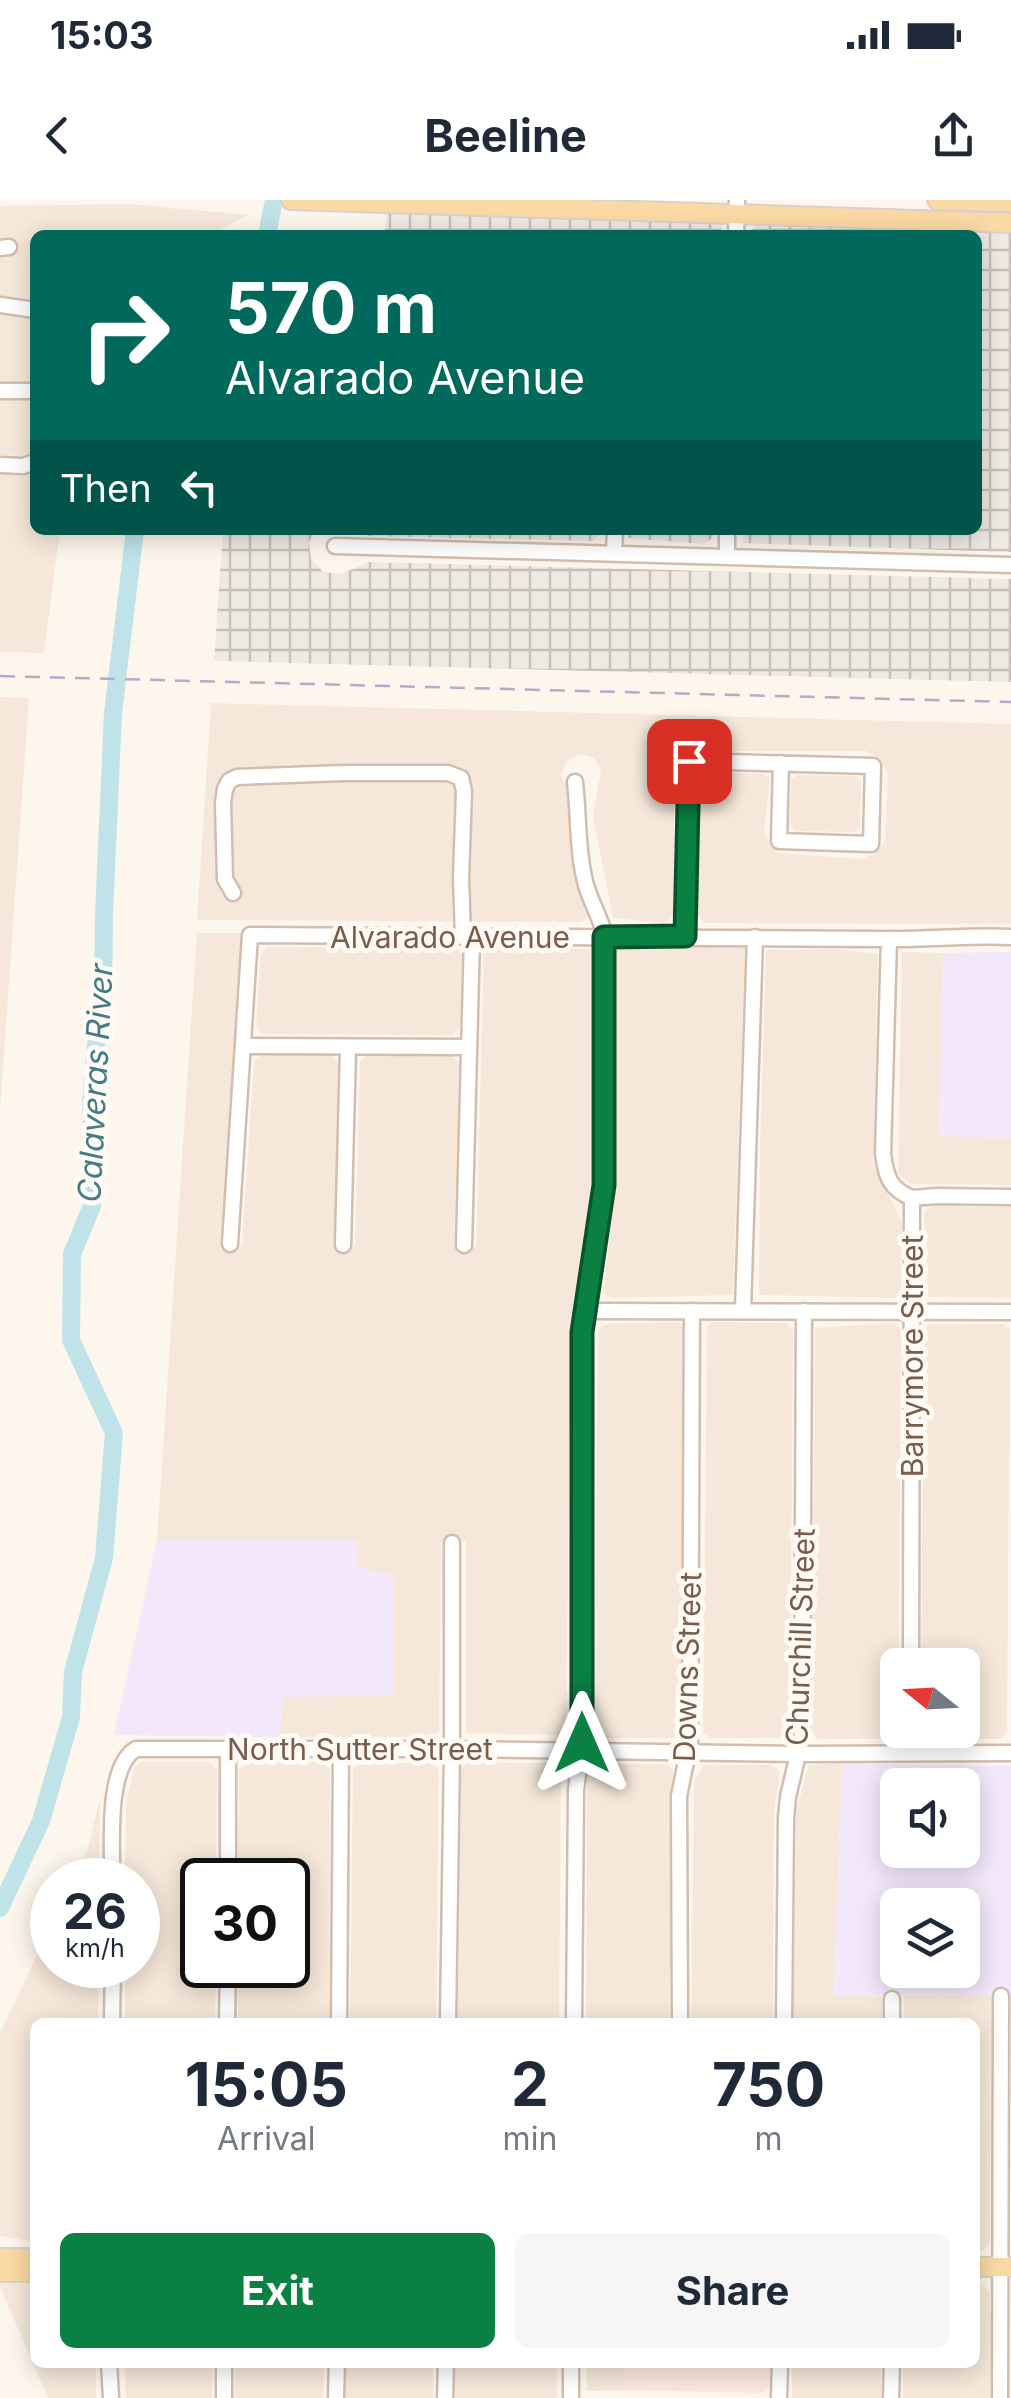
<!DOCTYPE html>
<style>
:root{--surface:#fff;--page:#f6f6f7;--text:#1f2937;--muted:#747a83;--accent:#0b8043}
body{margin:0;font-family:Inter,sans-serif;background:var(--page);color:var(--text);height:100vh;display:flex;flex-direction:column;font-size:38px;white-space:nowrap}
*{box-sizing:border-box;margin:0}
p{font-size:32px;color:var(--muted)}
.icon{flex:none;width:55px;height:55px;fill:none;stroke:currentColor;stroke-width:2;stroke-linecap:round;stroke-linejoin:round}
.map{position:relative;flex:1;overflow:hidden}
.side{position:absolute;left:30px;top:1818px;width:950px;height:350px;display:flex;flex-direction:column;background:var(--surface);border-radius:15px;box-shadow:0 5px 25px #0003}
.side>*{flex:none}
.guide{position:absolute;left:30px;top:30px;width:952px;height:305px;border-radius:15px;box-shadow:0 5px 25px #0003;background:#00695c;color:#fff;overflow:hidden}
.needle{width:65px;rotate:288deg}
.buttons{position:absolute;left:880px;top:1448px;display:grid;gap:20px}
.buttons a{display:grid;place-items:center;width:100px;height:100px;border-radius:15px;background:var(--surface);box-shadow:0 5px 25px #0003;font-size:50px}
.speed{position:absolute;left:30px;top:1658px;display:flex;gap:20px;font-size:50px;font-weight:700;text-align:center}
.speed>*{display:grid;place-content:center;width:130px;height:130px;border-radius:50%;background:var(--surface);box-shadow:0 5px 25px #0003;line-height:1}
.speed small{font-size:25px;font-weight:400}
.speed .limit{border:5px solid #111;border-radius:15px;background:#fff;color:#111}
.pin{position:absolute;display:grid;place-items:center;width:85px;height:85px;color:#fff;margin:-42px;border-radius:20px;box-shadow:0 5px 15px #0006}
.me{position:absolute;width:110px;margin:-55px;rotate:0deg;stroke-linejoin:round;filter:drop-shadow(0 0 8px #0008)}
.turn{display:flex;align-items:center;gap:35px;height:210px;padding:0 30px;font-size:45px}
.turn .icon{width:130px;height:130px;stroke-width:2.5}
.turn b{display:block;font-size:70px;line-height:85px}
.then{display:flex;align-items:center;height:95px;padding:0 30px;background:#0003;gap:20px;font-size:38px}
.eta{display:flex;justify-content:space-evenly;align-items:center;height:170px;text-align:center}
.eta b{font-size:60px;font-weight:700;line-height:70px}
.button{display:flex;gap:20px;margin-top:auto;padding:20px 30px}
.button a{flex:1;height:115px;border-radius:15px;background:var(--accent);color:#fff;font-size:40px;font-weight:700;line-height:115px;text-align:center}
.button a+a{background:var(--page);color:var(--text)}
.status{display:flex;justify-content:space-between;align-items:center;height:70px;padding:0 50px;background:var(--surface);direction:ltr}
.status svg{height:28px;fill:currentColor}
header{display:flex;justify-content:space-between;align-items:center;height:130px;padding:0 30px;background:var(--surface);font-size:45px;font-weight:700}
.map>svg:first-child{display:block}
</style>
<div class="status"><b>15:03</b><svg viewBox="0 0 49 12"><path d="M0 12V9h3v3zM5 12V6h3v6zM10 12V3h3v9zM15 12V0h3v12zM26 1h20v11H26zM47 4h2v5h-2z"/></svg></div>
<header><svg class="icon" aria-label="back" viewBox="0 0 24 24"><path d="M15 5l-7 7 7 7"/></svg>Beeline<svg class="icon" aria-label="share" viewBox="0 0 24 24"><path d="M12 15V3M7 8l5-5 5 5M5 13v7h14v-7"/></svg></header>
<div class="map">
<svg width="1011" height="2198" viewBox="0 0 1011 2198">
<defs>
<pattern id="industrial-grid" width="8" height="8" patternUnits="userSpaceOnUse" patternTransform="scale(2.5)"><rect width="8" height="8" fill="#efe9e4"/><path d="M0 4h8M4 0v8" fill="none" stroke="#c7c0bb"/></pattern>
</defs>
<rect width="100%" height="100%" fill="#fdf6ec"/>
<g fill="#f5e8da">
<polygon points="130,4 248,15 209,35 35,35 35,102 15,101 0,97 0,53 14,51 14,41 0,42 0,6"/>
<polygon points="0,112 34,120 33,184 0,184"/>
<polygon points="0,195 34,195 35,250 29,256 0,255"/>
<polygon points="35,268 35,330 60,330 44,453 0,452 0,270"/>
<polygon points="0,497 29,498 0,911"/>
<polygon points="211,503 1011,524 1011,724 705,723 696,714 700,581 709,572 764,574 770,579 764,633 777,653 860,659 875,654 885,641 888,576 881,559 866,551 731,551 700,546 683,552 674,567 674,714 666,723 613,718 593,617 601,570 594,558 581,554 567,560 561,575 571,597 588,717 581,722 197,720"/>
<polygon points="797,575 856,576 861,582 860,627 854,632 796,631 790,625 791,580"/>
<polygon points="197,733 241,733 221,1046 242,1046 254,861 261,855 332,856 338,862 334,1047 355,1046 360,862 366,856 452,856 459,863 454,1047 476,1047 484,754 490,748 590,749 590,995 571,1120 566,1535 466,1533 466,1341 441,1341 439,1532 432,1537 280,1537 283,1497 358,1368 358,1340 157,1340"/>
<polygon points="745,745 733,1095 611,1098 603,1092 616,988 613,748"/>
<polygon points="267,747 455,748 462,754 460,828 453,835 263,834 256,827 261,753"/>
<polygon points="835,749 878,754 873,964 902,1022 901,1093 894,1098 759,1095 760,949 766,750"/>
<polygon points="902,752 943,753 939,936 1011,938 1011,985 911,984 898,973"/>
<polygon points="931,1006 1011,1007 1011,1098 928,1097 924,1013"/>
<polygon points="678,1122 684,1128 681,1531 675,1538 602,1538 594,1531 598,1130 605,1124"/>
<polygon points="713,1122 786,1123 793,1129 790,1532 782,1538 711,1538 703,1533 707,1127"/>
<polygon points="894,1123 901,1130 898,1532 890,1539 818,1539 812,1532 815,1128"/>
<polygon points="930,1124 1003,1124 1010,1130 1007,1533 1000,1539 928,1539 920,1533 920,1530 962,1530 962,1465 921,1465 924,1129"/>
<polygon points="141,1562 209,1562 217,1569 216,1680 202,1680 202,1765 216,1765 215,1822 125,1822 125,1765 138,1765 138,1680 125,1680 126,1604 134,1568"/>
<polygon points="247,1562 322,1562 330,1570 329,1822 238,1822 238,1765 288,1765 288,1680 238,1680 239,1569"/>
<polygon points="359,1563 431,1563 439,1570 436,1822 350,1822 353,1568"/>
<polygon points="468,1563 554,1563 561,1568 559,1822 458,1822 461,1568"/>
<polygon points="842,1563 834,1794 882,1796 882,1822 793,1822 796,1611 809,1565"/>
<polygon points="595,1564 665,1564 673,1570 669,1822 586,1822 587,1576"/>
<polygon points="704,1565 772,1565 780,1571 774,1613 773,1822 691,1822 694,1580"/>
<polygon points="100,1599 99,1680 74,1680 87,1652"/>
<polygon points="52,1724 52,1765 99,1765 98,1822 35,1822 35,2042 0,2036 0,1833"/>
<polygon points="904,1796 991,1796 990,2045 983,2050 975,2050 975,1822 904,1822"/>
<polygon points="0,2079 35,2080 35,2162 96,2163 96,2198 48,2198 0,2087"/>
<polygon points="975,2085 983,2085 990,2091 990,2198 903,2198 903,2163 975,2162"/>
<polygon points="125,2163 213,2163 212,2198 126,2198"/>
<polygon points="235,2163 324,2163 323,2198 235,2198"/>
<rect x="346" y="2163" width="87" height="35"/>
<rect x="455" y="2163" width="102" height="35"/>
<polygon points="586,2163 624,2163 625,2190 587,2191"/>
<rect x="792" y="2163" width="89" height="35"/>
</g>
<polygon fill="#fde8e0" points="624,2163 770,2163 770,2187 762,2193 625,2190"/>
<g fill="url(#industrial-grid)">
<polygon points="386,13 722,23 721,35 382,35 385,30"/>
<polygon points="756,25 1011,33 1011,352 743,343 743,330 978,330 978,35 747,35"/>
<polygon points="223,330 315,330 309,342 311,359 323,372 341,374 369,362 1011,379 1011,482 214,461"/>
<polygon points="353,330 601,330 600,335 593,341 367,336"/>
<polygon points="628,330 714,330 713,337 705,344 628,338"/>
</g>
<g fill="#f3e8fa" fill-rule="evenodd">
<polygon points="1011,752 1011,938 939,936 943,753"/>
<polygon points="157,1340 358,1340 358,1367 394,1375 394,1495 283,1497 280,1537 114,1535"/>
<path d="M842,1563L1011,1566V1796L834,1795ZM898,1585H962V1650H898ZM898,1705H962V1770H898Z"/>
</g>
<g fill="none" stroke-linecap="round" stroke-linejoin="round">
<g stroke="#bfe3e8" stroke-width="18">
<polyline points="267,35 274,0"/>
<polyline points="0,1708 41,1621 71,1517 73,1472 104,1358 114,1233 71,1140 72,1054 92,1006 94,959 91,904 95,851 103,808 104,714 113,513 135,330"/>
</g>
<g stroke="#d1beb0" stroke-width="19">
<g id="minor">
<polyline points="736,35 737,0"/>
<polyline points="0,48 9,47"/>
<polyline points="0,105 35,110"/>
<polyline points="0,191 35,191"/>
<polyline points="0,265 23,266 35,262"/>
<polyline points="335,346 1011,365"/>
<polyline points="614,353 615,330"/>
<polyline points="727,356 727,330"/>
<polyline points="233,693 225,679 223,603 225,589 229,581 237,577 344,573 448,573 461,578 464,591 461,678 463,737"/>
<polyline points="685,736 689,561 873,566 871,644 779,641 781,563"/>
<path d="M889,739L883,954C886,977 890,989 912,998"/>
<polyline points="243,846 469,847"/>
<polyline points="912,998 937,996 1011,997"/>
<path d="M230,1044L250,735C460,737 671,736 882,739C925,740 968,735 1011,737"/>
<polyline points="343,1045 348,848"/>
<polyline points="464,1045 472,737"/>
<polyline points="743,1110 755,737"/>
<polyline points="586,1111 1011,1112"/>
<polyline points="911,1465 912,998"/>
<polyline points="228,1549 228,1680"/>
<polyline points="910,1552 911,1530"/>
<path d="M112,1680C113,1647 105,1567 136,1549H452L799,1554L1011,1553"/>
<polyline points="112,1822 113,1765"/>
<polyline points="227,1822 228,1765"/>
<polyline points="339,1822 341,1550"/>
<polyline points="448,1822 452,1549 452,1343"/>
<path d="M574,1822L576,1590L582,1543L583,1132L604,985L605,737C601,718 591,703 586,685C577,652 579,616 575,582"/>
<polyline points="680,1822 679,1596 690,1542 692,1111"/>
<polyline points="784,1822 786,1618 788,1597 802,1537 804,1111"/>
<polyline points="892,1822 892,1799"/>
<polyline points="109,2162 111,2198"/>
<polyline points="224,2198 224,2162"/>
<polyline points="336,2198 337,2162"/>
<polyline points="445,2198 446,2162"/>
<polyline points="571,2198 571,2162"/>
<polyline points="779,2198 780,2162"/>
<polyline points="891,2198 892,2162"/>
<polyline points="1000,2198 1001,1796"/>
</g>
</g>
<g stroke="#dad1cd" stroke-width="22">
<g id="major">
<polyline points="291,0 1011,23"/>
<polyline points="937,0 1011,2"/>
<polyline points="0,2058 35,2058"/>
<polyline points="975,2067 1011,2067"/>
<polyline points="0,2072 35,2072"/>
</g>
</g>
<use href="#minor" stroke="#fff" stroke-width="14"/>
<use href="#major" stroke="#fbd9a5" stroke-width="18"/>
<polyline stroke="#b9a8c9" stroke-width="2.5" stroke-dasharray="15 10" stroke-linecap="butt" points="0,476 1011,502"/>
</g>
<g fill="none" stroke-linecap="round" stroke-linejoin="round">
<g stroke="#07532c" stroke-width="25">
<polyline id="route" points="582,1543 582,1132 604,985 604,737 685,736 689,561"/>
</g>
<use href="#route" stroke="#0b8043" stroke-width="18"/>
</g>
<g text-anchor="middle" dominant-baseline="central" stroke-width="10" stroke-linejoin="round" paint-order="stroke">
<g font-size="30" fill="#7a5c4d" stroke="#fffaf3">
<text x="450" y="737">Alvarado Avenue</text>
<text transform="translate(912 1156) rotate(-90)">Barrymore Street</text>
<text transform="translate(800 1437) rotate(-88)">Churchill Street</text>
<text transform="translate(687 1467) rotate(-88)">Downs Street</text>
<text x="360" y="1549">North Sutter Street</text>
</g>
<g font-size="32" font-style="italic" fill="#437c86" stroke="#fffaf3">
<text transform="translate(95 883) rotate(-87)">Calaveras River</text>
</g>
</g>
</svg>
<div class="buttons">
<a><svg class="needle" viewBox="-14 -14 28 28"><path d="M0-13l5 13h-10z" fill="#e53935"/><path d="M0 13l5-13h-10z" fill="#747a83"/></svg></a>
<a><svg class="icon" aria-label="sound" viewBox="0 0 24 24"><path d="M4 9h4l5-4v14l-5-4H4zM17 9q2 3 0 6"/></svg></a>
<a><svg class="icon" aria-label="layers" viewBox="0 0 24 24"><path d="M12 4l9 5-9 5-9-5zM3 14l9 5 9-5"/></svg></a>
</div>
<div class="speed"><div>26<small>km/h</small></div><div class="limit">30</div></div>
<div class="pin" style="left:689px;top:561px;background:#d93025"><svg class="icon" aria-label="arrive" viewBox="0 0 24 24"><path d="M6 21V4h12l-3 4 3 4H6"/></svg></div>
<svg class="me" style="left:582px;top:1543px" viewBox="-20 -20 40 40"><path d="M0-17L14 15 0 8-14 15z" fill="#0b8043" stroke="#fff" stroke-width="4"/></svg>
<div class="guide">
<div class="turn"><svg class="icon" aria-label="right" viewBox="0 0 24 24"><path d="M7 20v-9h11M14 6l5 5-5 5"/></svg><div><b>570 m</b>Alvarado Avenue</div></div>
<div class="then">Then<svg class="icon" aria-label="left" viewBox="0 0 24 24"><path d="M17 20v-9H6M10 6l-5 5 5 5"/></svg></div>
</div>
<section class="side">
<div class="eta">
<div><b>15:05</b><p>Arrival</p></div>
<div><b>2</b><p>min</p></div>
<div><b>750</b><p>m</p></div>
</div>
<div class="button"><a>Exit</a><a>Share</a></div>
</section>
</div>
